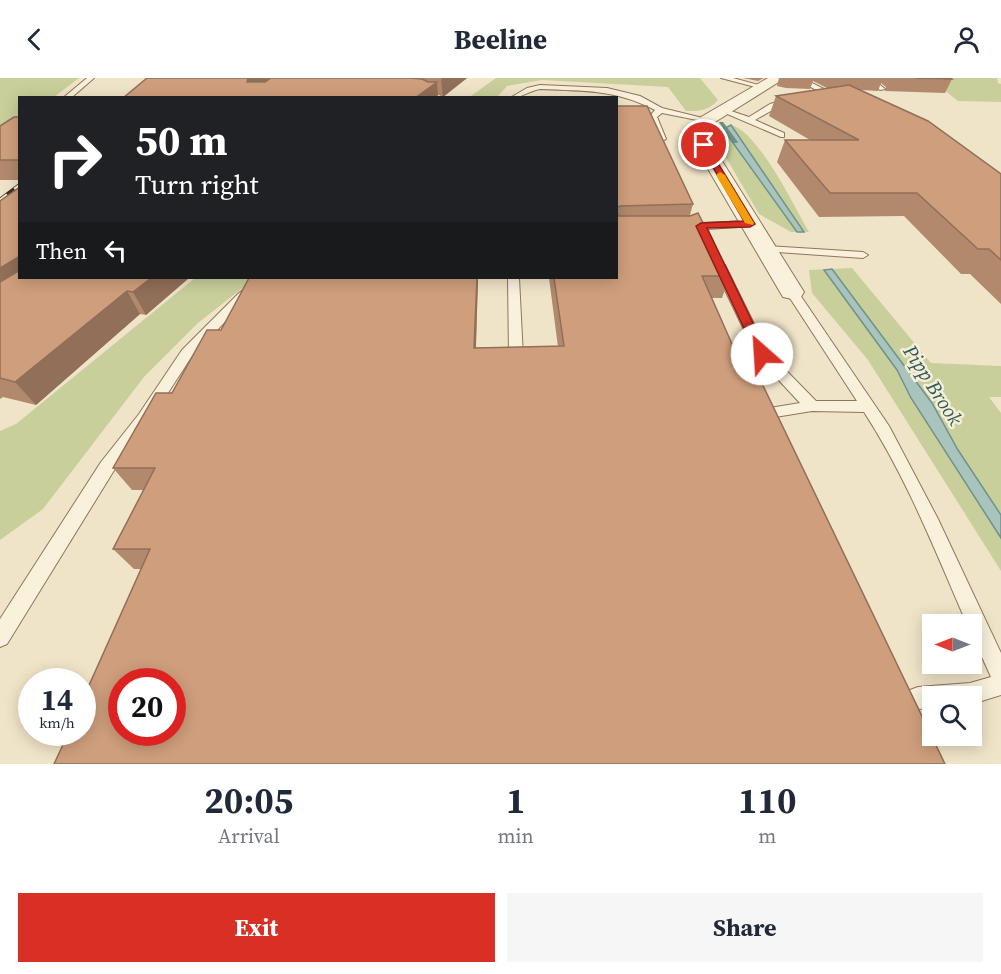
<!DOCTYPE html>
<style>
:root{--surface:#fff;--page:#f6f6f7;--text:#1f2937;--muted:#747a83;--accent:#d93025}
body{margin:0;font-family:"Source Serif 4",serif;background:var(--page);color:var(--text);height:100vh;display:flex;flex-direction:column;font-size:22px;white-space:nowrap}
*{box-sizing:border-box;margin:0}
p{font-size:20px;color:var(--muted)}
.icon{flex:none;width:33px;height:33px;fill:none;stroke:currentColor;stroke-width:2;stroke-linecap:round;stroke-linejoin:round}
.map{position:relative;height:686px;overflow:hidden}
.side{display:flex;flex-direction:column;background:var(--surface);flex:1}
.side>*{flex:none}
.top-card{position:absolute;left:18px;top:18px;width:600px;height:183px;border-radius:0px;box-shadow:0 3px 15px #0003;background:#202124;color:#fff;overflow:hidden}
.needle{width:39px;rotate:270deg}
.tools{position:absolute;left:922px;top:536px;display:grid;gap:12px}
.tools a{display:grid;place-items:center;width:60px;height:60px;border-radius:0px;background:var(--surface);box-shadow:0 3px 15px #0003;font-size:30px}
.speed{position:absolute;left:18px;top:590px;display:flex;gap:12px;font-size:30px;font-weight:700;text-align:center}
.speed>*{display:grid;place-content:center;width:78px;height:78px;border-radius:50%;background:var(--surface);box-shadow:0 3px 15px #0003;line-height:1}
.speed small{font-size:15px;font-weight:400}
.speed .limit{border:9px solid #d22;background:#fff;color:#111}
.pin{position:absolute;display:grid;place-items:center;width:51px;height:51px;color:#fff;margin:-26px;border:3px solid #fff;border-radius:50%;box-shadow:0 2px 6px #0007}
.me{position:absolute;width:66px;margin:-33px;rotate:334deg;stroke-linejoin:round;filter:drop-shadow(0 0 4px #0008)}
.turn{display:flex;align-items:center;gap:21px;height:126px;padding:0 18px;font-size:27px}
.turn .icon{width:78px;height:78px;stroke-width:2.5}
.turn b{display:block;font-size:42px;line-height:51px}
.then{display:flex;align-items:center;height:57px;padding:0 18px;background:#0003;gap:12px;font-size:22px}
.eta{display:flex;justify-content:space-evenly;align-items:center;height:102px;text-align:center}
.eta b{font-size:36px;font-weight:700;line-height:42px}
.action{display:flex;gap:12px;margin-top:auto;padding:12px 18px}
.action a{flex:1;height:69px;border-radius:0px;background:var(--accent);color:#fff;font-size:24px;font-weight:700;line-height:69px;text-align:center}
.action a+a{background:var(--page);color:var(--text)}
header{display:flex;justify-content:space-between;align-items:center;height:78px;padding:0 18px;background:var(--surface);font-size:27px;font-weight:700}
.map>svg:first-child{display:block}
</style>
<header><svg class="icon" aria-label="back" viewBox="0 0 24 24"><path d="M15 5l-7 7 7 7"/></svg>Beeline<svg class="icon" aria-label="person" viewBox="0 0 24 24"><circle cx="12" cy="8" r="4"/><path d="M4 21q1-7 8-7t8 7"/></svg></header>
<div class="map">
<svg width="1001" height="686" viewBox="0 0 1001 686">
<rect width="100%" height="100%" fill="#f0e4c8"/>
<g fill="#c9cf9b">
<polygon points="0,0 79,0 54,19 20,20 19,45 0,60"/>
<path d="M496,0H700L718,22C708,33 700,33 686,33L668,9L542,2L507,8L497,19L468,20Z"/>
<polygon points="929,0 997,0 998,5 1001,6 1001,24 958,23"/>
<path d="M731,47C758,53 795,130 809,154H791L759,136L721,71L719,56Z"/>
<polygon points="852,190 931,285 1001,288 1001,319 989,319 1001,335 1001,493 868,282 812,215 809,192"/>
<polygon points="195,200 255,200 198,245 144,299 43,431 0,462 0,353 16,346"/>
</g>
<g fill="#a9c4bc" stroke="#6f938a" stroke-width="1.5">
<polygon points="731,47 804,154 797,154 723,51"/>
<polygon points="832,191 932,325 958,372 1001,437 1001,460 911,320 897,292 824,192"/>
</g>
<g fill="none" stroke-linecap="round" stroke-linejoin="round">
<polygon fill="#6f938a" fill-rule="evenodd" points="719,44 723,44 738,64 737,65 733,65"/>
<g stroke="#8d765c" stroke-width="2">
<g id="lane">
<polygon points="87,0 94,0 71,20 63,20"/>
<polygon points="721,0 733,0 766,9 763,11"/>
<polygon points="794,0 802,0 842,20 835,22"/>
<polygon points="865,0 872,0 885,11 880,12"/>
<path d="M540,7L607,10L640,18L662,30L711,42L707,44L662,35L657,39L666,61L662,63L658,61L649,39L655,32C615,11 584,13 540,11C529,13 521,20 510,20L527,10Z"/>
<polygon points="790,20 793,24 776,30 755,42 784,55 784,59 781,59 718,32 722,30 749,39 770,26"/>
<polygon points="750,143 754,144 754,148 707,151 713,163 708,166 703,163 696,148 701,145"/>
<polygon points="767,168 863,174 868,177 863,180 763,173 762,171"/>
<path d="M719,184L725,187L768,274L816,323H857L786,214L788,211H796L889,348L938,441L1001,575V617L972,626V618H933V630L918,631L910,628L907,620L910,612L918,609L970,605L991,599L972,557V546H967C936,475 907,400 864,334L812,333L763,341L758,340L756,336L758,332L800,325L757,279L713,187Z"/>
<polygon points="259,200 271,200 247,221 192,278 149,344 113,394 7,566 0,569 0,541 101,384 139,336 182,272 239,215"/>
<polygon points="508,200 519,200 523,279 516,283 509,279"/>
</g>
</g>
<g stroke="#8d765c" stroke-width="2">
<polygon id="street" points="768,0 785,0 715,44 712,67 804,214 801,219 792,221 783,219 780,214 694,67 701,39"/>
</g>
<use href="#lane" fill="#faf1dc" fill-rule="evenodd"/>
<use href="#street" fill="#faf1dc" fill-rule="evenodd"/>
<g stroke="#3d2e20" stroke-width="4.5">
<polyline id="rail" points="0,122 20,107"/>
</g>
<use href="#rail" stroke="#f7eed8" stroke-width="3" stroke-dasharray="9" stroke-linecap="butt"/>
</g>
<g fill="#b2896c">
<polygon points="147,0 467,0 443,19 437,16 438,20"/>
<polygon points="743,0 764,0 758,3"/>
<polygon points="779,0 951,0 952,1 945,15 885,13 886,9 881,5 878,13 861,12 1001,96 1001,226 970,196 961,196 904,138 819,139 777,84 785,62 810,62 769,38 776,18 827,10 813,3 810,11 786,10 777,8"/>
<polygon points="616,28 693,126 690,137 730,198 722,220 712,220 141,491 134,491 113,471 144,412 132,412 113,390 221,252 249,200 478,200 476,270 558,269 549,200 616,200"/>
<polygon points="20,39 20,102 0,102 0,48"/>
<polygon points="0,123 20,200 189,200 146,237 140,236 36,327 3,319 0,321"/>
</g>
<g fill="#916f58">
<polygon points="248,0 273,0 252,18 247,4"/>
<polygon points="443,0 467,0 443,19 441,1"/>
<polygon points="437,4 438,20 415,20"/>
<polygon points="20,178 20,200 0,224 0,190"/>
<polygon points="151,200 189,200 146,237 133,214"/>
<polygon points="477,200 478,200 475,293 474,270"/>
<polygon points="127,213 140,236 36,327 15,304"/>
</g>
<g fill="#cf9f7d" stroke="#916f58" stroke-width="1.5" fill-rule="evenodd">
<polygon points="147,0 248,0 247,4 265,4 271,0 410,0 422,1 428,4 437,4 415,20 123,20"/>
<polygon points="916,0 951,0 952,1"/>
<polygon points="849,7 928,43 1001,96 1001,182 989,171 978,171 917,115 830,115 785,62 859,62 776,18"/>
<path d="M616,28H647L693,126L620,128L617,130L618,138H690L698,135L730,198H702L732,266H743L945,686H54L69,654H82V623L150,471H113L155,390H113L156,315H172L207,252H221L249,200H477L474,270L564,268L554,200H616ZM122,603H172V654H122Z"/>
<polygon points="14,39 20,39 20,82 0,82 0,48"/>
<polygon points="20,109 20,178 0,190 0,123"/>
<polygon points="20,192 20,200 151,200 133,214 127,213 15,304 0,300 0,204"/>
</g>
<polygon fill="#d93025" stroke="#8d1f18" stroke-width="1.5" points="704,65 707,67 755,146 750,149 707,150 768,276 766,279 762,280 756,276 696,148 701,145 744,143 700,67"/>
<polygon fill="#f59e0b" points="720,94 725,97 754,145 753,147 745,145 716,97"/>
<g text-anchor="middle" dominant-baseline="central" stroke-width="5" stroke-linejoin="round" paint-order="stroke">
<g font-size="20" font-style="italic" fill="#2f5d5a" stroke="#f7eed8">
<text transform="translate(933 307) rotate(57)">Pipp Brook</text>
</g>
</g>
</svg>
<div class="tools">
<a><svg class="needle" viewBox="-14 -14 28 28"><path d="M0-13l5 13h-10z" fill="#e53935"/><path d="M0 13l5-13h-10z" fill="#747a83"/></svg></a>
<a><svg class="icon" aria-label="search" viewBox="0 0 24 24"><circle cx="10" cy="10" r="6"/><path d="M15 15l6 6"/></svg></a>
</div>
<div class="speed"><div>14<small>km/h</small></div><div class="limit">20</div></div>
<div class="pin" style="left:704px;top:67px;background:#d93025"><svg class="icon" aria-label="arrive" viewBox="0 0 24 24"><path d="M6 21V4h12l-3 4 3 4H6"/></svg></div>
<svg class="me" style="left:762px;top:276px" viewBox="-20 -20 40 40"><circle r="19" fill="#fff"/><path d="M0-13L10 11 0 6-10 11z" fill="#d93025"/></svg>
<div class="top-card">
<div class="turn"><svg class="icon" aria-label="right" viewBox="0 0 24 24"><path d="M7 20v-9h11M14 6l5 5-5 5"/></svg><div><b>50 m</b>Turn right</div></div>
<div class="then">Then<svg class="icon" aria-label="left" viewBox="0 0 24 24"><path d="M17 20v-9H6M10 6l-5 5 5 5"/></svg></div>
</div>
</div>
<section class="side">
<div class="eta">
<div><b>20:05</b><p>Arrival</p></div>
<div><b>1</b><p>min</p></div>
<div><b>110</b><p>m</p></div>
</div>
<div class="action"><a>Exit</a><a>Share</a></div>
</section>
